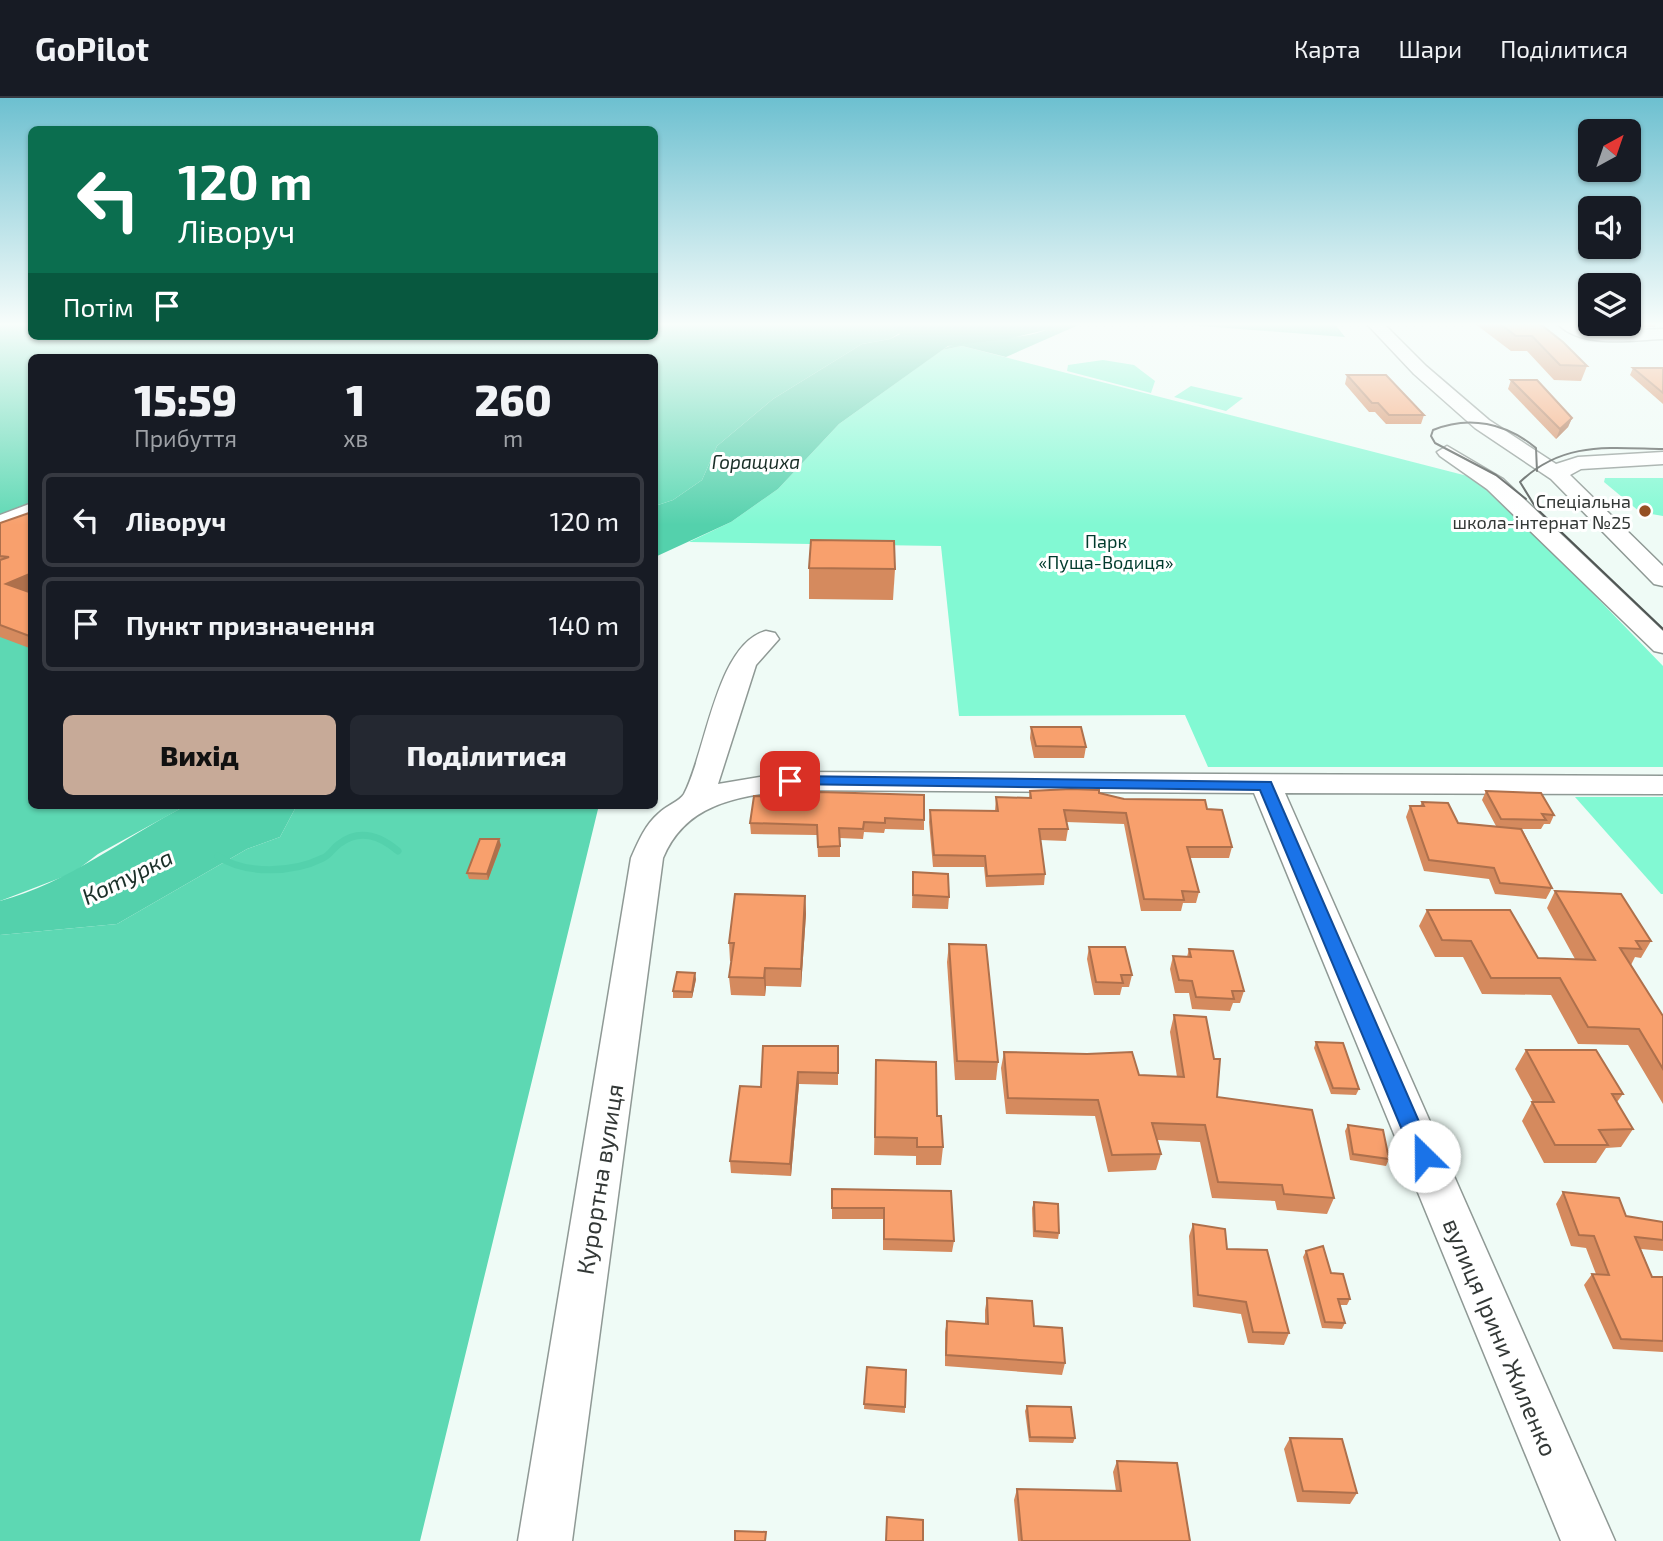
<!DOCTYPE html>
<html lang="uk">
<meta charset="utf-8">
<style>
:root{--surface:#171b24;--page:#242831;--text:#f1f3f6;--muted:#9ea1a6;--line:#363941;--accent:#c7aa98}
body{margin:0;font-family:"Exo 2",sans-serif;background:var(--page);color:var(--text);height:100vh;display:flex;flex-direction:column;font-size:26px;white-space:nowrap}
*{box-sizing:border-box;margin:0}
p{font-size:23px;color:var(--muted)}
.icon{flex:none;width:38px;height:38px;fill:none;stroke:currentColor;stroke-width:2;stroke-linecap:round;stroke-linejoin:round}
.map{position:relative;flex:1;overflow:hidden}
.side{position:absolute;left:28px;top:256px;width:630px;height:455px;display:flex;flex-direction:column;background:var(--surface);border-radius:10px;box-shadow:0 2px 5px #0004}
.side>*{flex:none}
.guide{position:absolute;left:28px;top:28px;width:630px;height:214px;border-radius:10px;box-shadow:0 2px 5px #0004;background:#0b6e4f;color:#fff;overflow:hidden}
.needle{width:46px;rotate:40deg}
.buttons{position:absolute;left:1578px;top:21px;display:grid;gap:14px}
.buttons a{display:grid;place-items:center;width:63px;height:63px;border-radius:10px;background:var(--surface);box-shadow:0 2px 5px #0004;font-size:35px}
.pin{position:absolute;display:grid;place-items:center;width:60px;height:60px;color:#fff;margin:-30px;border-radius:14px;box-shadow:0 4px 10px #0006}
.me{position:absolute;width:77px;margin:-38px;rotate:337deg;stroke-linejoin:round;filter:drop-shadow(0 0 5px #0008)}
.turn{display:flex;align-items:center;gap:24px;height:147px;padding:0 35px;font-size:32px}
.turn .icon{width:91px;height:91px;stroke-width:2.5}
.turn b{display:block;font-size:49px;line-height:60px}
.then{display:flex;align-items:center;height:66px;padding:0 35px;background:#0003;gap:14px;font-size:26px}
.eta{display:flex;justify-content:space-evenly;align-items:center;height:119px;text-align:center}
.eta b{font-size:42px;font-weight:800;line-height:49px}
.primary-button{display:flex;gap:14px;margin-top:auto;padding:14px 35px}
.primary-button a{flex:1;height:80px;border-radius:10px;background:var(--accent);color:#111;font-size:28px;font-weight:800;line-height:80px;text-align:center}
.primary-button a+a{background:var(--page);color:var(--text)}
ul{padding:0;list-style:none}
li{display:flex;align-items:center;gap:21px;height:94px;margin:0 14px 10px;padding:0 21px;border:4px solid var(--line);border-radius:10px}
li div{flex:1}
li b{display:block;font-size:26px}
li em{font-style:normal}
header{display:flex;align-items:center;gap:42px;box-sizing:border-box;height:98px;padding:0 35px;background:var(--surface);border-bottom:2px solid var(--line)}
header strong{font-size:33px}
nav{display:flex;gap:38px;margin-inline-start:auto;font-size:24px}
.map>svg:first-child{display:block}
</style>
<header>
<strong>GoPilot</strong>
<nav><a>Карта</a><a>Шари</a><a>Поділитися</a></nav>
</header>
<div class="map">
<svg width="1663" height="1443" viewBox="0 0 1663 1443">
<rect width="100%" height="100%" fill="#effbf6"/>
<g fill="#82f9d3">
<polygon points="962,248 1483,382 1663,568 1663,669 1208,669 1185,617 959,618 941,448 689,444 731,424 778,391 839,326 942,252"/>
<polygon points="1103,262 1134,267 1155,283 1151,295 1067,273 1068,267"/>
<polygon points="1191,288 1243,300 1226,313 1174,299"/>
<polygon points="1605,380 1663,380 1663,418 1640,414 1604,384"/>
<polygon points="1575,699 1663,699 1663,796 1661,796"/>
</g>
<g fill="#5dd8b3">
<polygon points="0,225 31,225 32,238 654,238 655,225 887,225 900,235 890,241 862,246 773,301 717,348 702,382 673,402 655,408 654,259 32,259 32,707 187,707 98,756 73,775 0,803"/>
<path d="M1056,225H1083L1006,259L962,248L942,252C965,235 1036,247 1056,225Z"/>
<polygon points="1162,225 1334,225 1345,239"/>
<polygon points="297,707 599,707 420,1443 0,1443 0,837 117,826 247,751 280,739"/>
</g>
<g fill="#54d1ac">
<polygon points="887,225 1056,225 1050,231 1007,241 948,248 839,326 778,391 731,424 655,459 655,408 673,402 702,382 717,348 773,301 862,246 890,241 900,236"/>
<path d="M187,707H297L280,739L247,751L117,826L0,837V803C68,785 125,739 187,707Z"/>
</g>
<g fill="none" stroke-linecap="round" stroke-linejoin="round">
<path stroke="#54d1ac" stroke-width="7" d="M218,758C245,777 293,775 323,760C330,757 333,750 339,746C360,730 380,738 398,753"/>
<g stroke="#8f9995" stroke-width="3">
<g id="minor">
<polygon points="1366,225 1383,225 1426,268 1489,322 1556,366 1578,359 1663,354 1663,366 1581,371 1570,377 1663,468 1663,488 1654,486 1551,381 1475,330 1414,276"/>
<path d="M1557,225H1578L1612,233L1663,231V241C1632,242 1580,251 1557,225Z"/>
<polygon points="1447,348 1503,381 1663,533 1663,555 1654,553 1487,391 1440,358 1437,354"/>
<polygon points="32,405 32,420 0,432 0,417"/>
<path d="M766,533L775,535L779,541L756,567L718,686L790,674L1663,678V696L1285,695L1615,1443H1561L1254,695L790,692C737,699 686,705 663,760L572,1443H518L631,760C638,744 645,727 659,715C666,708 680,703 684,696C706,655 716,546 766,533Z"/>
</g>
</g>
<use href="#minor" fill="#fff" fill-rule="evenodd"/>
<g stroke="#505654" stroke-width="2">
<path d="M1663,351C1608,350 1563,343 1520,384L1536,410L1663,531"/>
<path d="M1526,401L1496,377L1435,345L1431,338L1433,332C1469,317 1506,325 1536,350L1537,373"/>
</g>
</g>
<g fill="#d58a5e">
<polygon points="1474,225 1539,225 1587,268 1581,283 1554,282 1527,253 1511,253"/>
<polygon points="1587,225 1591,226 1656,225 1655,229 1609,230"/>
<polygon points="1633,270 1663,270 1663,306 1630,277"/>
<polygon points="1347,277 1424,317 1421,326 1386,326 1375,314 1369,314 1345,286"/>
<polygon points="1511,282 1572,320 1568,329 1556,341 1508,291"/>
<polygon points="32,414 32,492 28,494 32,495 32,551 0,539 0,425"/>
<polygon points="809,470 895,471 893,502 809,501"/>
<polygon points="1031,629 1086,649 1084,660 1034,660 1030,640"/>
<polygon points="1030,693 1099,695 1124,701 1207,711 1232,749 1229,760 1190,760 1199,794 1196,805 1183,805 1181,813 1141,813 1124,726 1066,724 1068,731 1066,743 1040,742 1045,776 1044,787 986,789 984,769 933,769 929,724 930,712 995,713 996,699 1029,700"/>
<polygon points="1486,693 1554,717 1550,726 1544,726 1541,731 1522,731 1552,790 1546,801 1495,796 1489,781 1424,773 1406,719 1410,708 1420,708 1422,704 1458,725 1496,728 1482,702"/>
<polygon points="754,698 924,722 924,732 885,731 884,735 864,734 863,741 840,740 840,759 818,759 817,737 751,736 750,725"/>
<polygon points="501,747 488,782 469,781 467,775"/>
<polygon points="913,774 949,799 948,811 912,810"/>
<polygon points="1555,793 1651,843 1641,860 1635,859 1631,867 1663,918 1663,1006 1628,947 1578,946 1551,897 1482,896 1463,859 1435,859 1419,828 1427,812 1538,860 1575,861 1547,810"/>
<polygon points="805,798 806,816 801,889 766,888 765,898 731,897 729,879 732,863 730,863 729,845"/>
<polygon points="949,846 998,964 996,982 955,982 947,864"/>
<polygon points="1089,849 1132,877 1129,889 1122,889 1120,897 1094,897 1087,861"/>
<polygon points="1189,851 1244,893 1240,905 1233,905 1230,913 1192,911 1189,895 1175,895 1170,871 1173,858 1187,859"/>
<polygon points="696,881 692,900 673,900 673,893"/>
<polygon points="1174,917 1217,999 1334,1100 1327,1116 1277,1112 1275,1103 1212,1100 1200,1044 1157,1042 1161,1056 1156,1072 1108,1074 1095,1018 1006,1016 1001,970 1004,954 1139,977 1177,979 1170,934"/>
<polygon points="1316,944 1359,991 1356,997 1331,996 1314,950"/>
<polygon points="838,948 838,987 799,986 791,1078 731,1075 730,1063 761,989"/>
<polygon points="1526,952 1623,996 1617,1004 1633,1031 1621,1049 1606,1050 1596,1065 1544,1065 1522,1023 1532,1004 1533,1004 1515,971"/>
<polygon points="876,962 937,1018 943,1049 941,1067 916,1067 916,1058 874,1057"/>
<polygon points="1348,1027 1389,1061 1386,1068 1350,1062 1345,1033"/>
<polygon points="832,1091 951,1093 954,1143 952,1154 883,1152 883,1121 832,1121"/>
<polygon points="1563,1094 1626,1118 1663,1124 1663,1153 1641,1151 1652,1179 1663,1179 1663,1254 1613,1251 1584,1187 1592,1176 1596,1176 1586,1150 1571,1148 1556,1106"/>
<polygon points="1034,1104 1059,1135 1058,1141 1033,1139 1032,1110"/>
<polygon points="1193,1126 1227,1151 1289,1235 1284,1247 1248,1245 1241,1216 1193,1209 1189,1138"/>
<polygon points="1306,1153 1331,1175 1350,1201 1347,1207 1340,1207 1345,1225 1342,1231 1322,1230 1303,1159"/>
<polygon points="987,1200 1034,1228 1065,1265 1062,1277 945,1268 945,1234 947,1223 985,1226 985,1212"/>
<polygon points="867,1269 906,1272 905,1315 864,1311"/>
<polygon points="1027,1308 1075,1340 1073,1345 1029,1344 1025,1313"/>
<polygon points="1290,1340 1357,1395 1350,1406 1297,1404 1284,1351"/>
<polygon points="1117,1363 1190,1443 1018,1443 1014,1402 1017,1391 1116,1393 1113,1374"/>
</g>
<g fill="#ae704c">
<polygon points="1572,320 1568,329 1556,341 1560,331"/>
<polygon points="32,475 32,492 13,500 6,486"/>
<polygon points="499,741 501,747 488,782 487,776"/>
<polygon points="805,798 806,816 801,889 801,871"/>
<polygon points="765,870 766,888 765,898 764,880"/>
<polygon points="695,875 696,881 692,900 692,894"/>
<polygon points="798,974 799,986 791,1078 790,1066"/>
</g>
<g fill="#f8a06d" stroke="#ae704c" stroke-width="2">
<polygon points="1499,225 1539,225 1563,244 1587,268 1560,267 1532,238 1516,238"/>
<polygon points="1633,270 1663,270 1663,295"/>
<polygon points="1347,277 1386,277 1424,317 1389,317 1378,305 1372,305"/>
<polygon points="1511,282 1537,282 1572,320 1560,331"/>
<polygon points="32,414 32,475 6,486 32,495 32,539 0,527 0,462 9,459 0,458 0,425"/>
<polygon points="811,442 894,443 895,471 809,470"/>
<polygon points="1031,629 1081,629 1086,649 1036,648"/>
<polygon points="1071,691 1099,692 1099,695 1124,701 1205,702 1207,711 1222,712 1232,749 1187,749 1199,794 1182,793 1184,802 1144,801 1126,715 1064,712 1068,731 1039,731 1045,776 987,778 985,758 934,757 930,712 998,713 996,699 1031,700 1030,693"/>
<polygon points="1486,693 1541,695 1554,717 1542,716 1546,722 1501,721"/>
<polygon points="819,694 924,697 924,722 885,720 885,725 864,724 863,731 839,730 840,748 818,749 817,727 750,725 754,698 818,699"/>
<polygon points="1422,704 1448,705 1458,725 1521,731 1552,790 1500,785 1494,770 1429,762 1410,708 1424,708"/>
<polygon points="480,741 499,741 487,776 467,775"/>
<polygon points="913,774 948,776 949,799 913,797"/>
<polygon points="1555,793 1621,796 1651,843 1636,843 1641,851 1620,850 1663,918 1663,971 1639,931 1588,929 1560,880 1491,880 1471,843 1442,842 1427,812 1510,812 1538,860 1595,862"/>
<polygon points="735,796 805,798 801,871 765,870 764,880 729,879 734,845 729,845"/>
<polygon points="949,846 986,847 998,964 957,963"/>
<polygon points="1089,849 1125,849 1132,877 1121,877 1123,885 1096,884"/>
<polygon points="1189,851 1233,853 1244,893 1232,893 1234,901 1196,899 1192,883 1179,882 1173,858 1191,859"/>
<polygon points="677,874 695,875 692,894 673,893"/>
<polygon points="1174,917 1206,919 1214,961 1220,961 1217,999 1312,1012 1334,1100 1284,1096 1282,1087 1218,1084 1205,1027 1152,1025 1161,1056 1112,1057 1098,1002 1008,1000 1004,954 1087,956 1132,954 1139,977 1184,979"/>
<polygon points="1316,944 1343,945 1359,991 1333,990"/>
<polygon points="763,948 838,948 838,975 798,974 790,1066 730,1063 740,988 761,989"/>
<polygon points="1526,952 1596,952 1623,996 1612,996 1633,1031 1599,1032 1608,1047 1555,1047 1532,1004 1554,1004"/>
<polygon points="876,962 936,964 937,1018 941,1018 943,1049 917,1049 917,1040 875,1039"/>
<polygon points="1348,1027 1383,1032 1389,1061 1353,1056"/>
<polygon points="832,1091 951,1093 954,1143 884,1141 884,1110 832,1110"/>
<polygon points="1563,1094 1619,1100 1626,1118 1663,1124 1663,1142 1635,1139 1652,1179 1663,1179 1663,1243 1621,1241 1592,1176 1609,1177 1594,1138 1579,1137"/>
<polygon points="1034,1104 1058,1106 1059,1135 1035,1133"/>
<polygon points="1193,1126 1225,1131 1227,1151 1267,1152 1289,1235 1253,1234 1246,1204 1198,1197"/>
<polygon points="1323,1148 1331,1175 1343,1176 1350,1201 1338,1201 1345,1225 1325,1224 1306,1153"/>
<polygon points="987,1200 1032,1203 1034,1228 1062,1230 1065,1265 946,1257 947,1223 988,1226"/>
<polygon points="867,1269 906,1272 905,1309 864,1306"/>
<polygon points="1027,1308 1071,1309 1075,1340 1030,1339"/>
<polygon points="1290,1340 1342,1341 1357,1395 1303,1393"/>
<polygon points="1117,1363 1177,1365 1190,1443 1022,1443 1017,1391 1121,1393"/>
<polygon points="887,1419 923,1422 923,1443 886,1443"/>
<polygon points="735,1433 766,1434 765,1443 735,1443"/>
</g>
<linearGradient id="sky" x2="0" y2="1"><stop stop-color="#6dc0d0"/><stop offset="0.53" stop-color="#f8fdfb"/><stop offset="1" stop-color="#f8fdfb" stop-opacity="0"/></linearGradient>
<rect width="1663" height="427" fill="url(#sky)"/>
<polygon fill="#1a73e8" stroke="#114b97" stroke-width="2" points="790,678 1271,684 1434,1058 1431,1064 1424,1067 1416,1064 1413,1058 1260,692 785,686 783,683"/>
<circle fill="#945024" stroke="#fff" stroke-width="2.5" cx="1645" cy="413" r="7"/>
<g text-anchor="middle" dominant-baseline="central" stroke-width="6" stroke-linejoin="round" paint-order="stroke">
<g font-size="18" fill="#333836" stroke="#fff" text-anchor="end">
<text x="1631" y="403">Спеціальна<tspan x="1631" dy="21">школа-інтернат №25</tspan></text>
</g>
<g font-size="18" fill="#013b2d" stroke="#fff">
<text x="1106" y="443">Парк<tspan x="1106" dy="21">«Пуща-Водиця»</tspan></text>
</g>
<g font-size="19" font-style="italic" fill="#1a2f28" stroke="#fff">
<text x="756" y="363">Горащиха</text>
</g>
<g font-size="23" font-style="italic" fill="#1a2f28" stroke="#fff">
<text transform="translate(127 778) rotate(-26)">Котурка</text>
</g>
<g font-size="24" fill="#333836" stroke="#fff">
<text transform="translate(599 1081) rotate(-81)">Курортна вулиця</text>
<text transform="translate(1501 1239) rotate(67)">вулиця Ірини Жиленко</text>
</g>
</g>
</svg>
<div class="buttons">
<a><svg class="needle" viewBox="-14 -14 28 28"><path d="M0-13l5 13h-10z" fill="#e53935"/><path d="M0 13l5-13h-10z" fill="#9ea1a6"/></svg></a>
<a><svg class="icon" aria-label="sound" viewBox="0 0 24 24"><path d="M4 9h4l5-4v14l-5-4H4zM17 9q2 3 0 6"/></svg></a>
<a><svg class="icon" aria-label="layers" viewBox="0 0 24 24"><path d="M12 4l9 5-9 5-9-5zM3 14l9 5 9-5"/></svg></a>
</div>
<div class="pin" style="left:790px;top:683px;background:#d93025"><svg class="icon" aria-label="arrive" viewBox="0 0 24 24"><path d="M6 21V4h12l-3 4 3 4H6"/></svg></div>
<svg class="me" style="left:1424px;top:1058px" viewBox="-20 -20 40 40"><circle r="19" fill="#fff"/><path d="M0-13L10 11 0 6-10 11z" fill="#1a73e8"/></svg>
<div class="guide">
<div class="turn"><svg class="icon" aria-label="left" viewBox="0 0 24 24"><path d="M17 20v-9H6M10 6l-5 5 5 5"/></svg><div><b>120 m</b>Ліворуч</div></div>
<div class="then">Потім<svg class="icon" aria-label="arrive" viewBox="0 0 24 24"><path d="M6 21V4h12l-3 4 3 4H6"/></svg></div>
</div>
<section class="side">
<div class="eta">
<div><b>15:59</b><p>Прибуття</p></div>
<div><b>1</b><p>хв</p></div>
<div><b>260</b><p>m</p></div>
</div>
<ul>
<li><svg class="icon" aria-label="left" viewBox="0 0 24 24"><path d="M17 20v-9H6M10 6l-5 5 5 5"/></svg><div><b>Ліворуч</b></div><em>120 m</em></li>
<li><svg class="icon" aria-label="arrive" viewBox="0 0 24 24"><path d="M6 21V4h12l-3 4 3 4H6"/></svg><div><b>Пункт призначення</b></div><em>140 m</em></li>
</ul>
<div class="primary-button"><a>Вихід</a><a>Поділитися</a></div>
</section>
</div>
